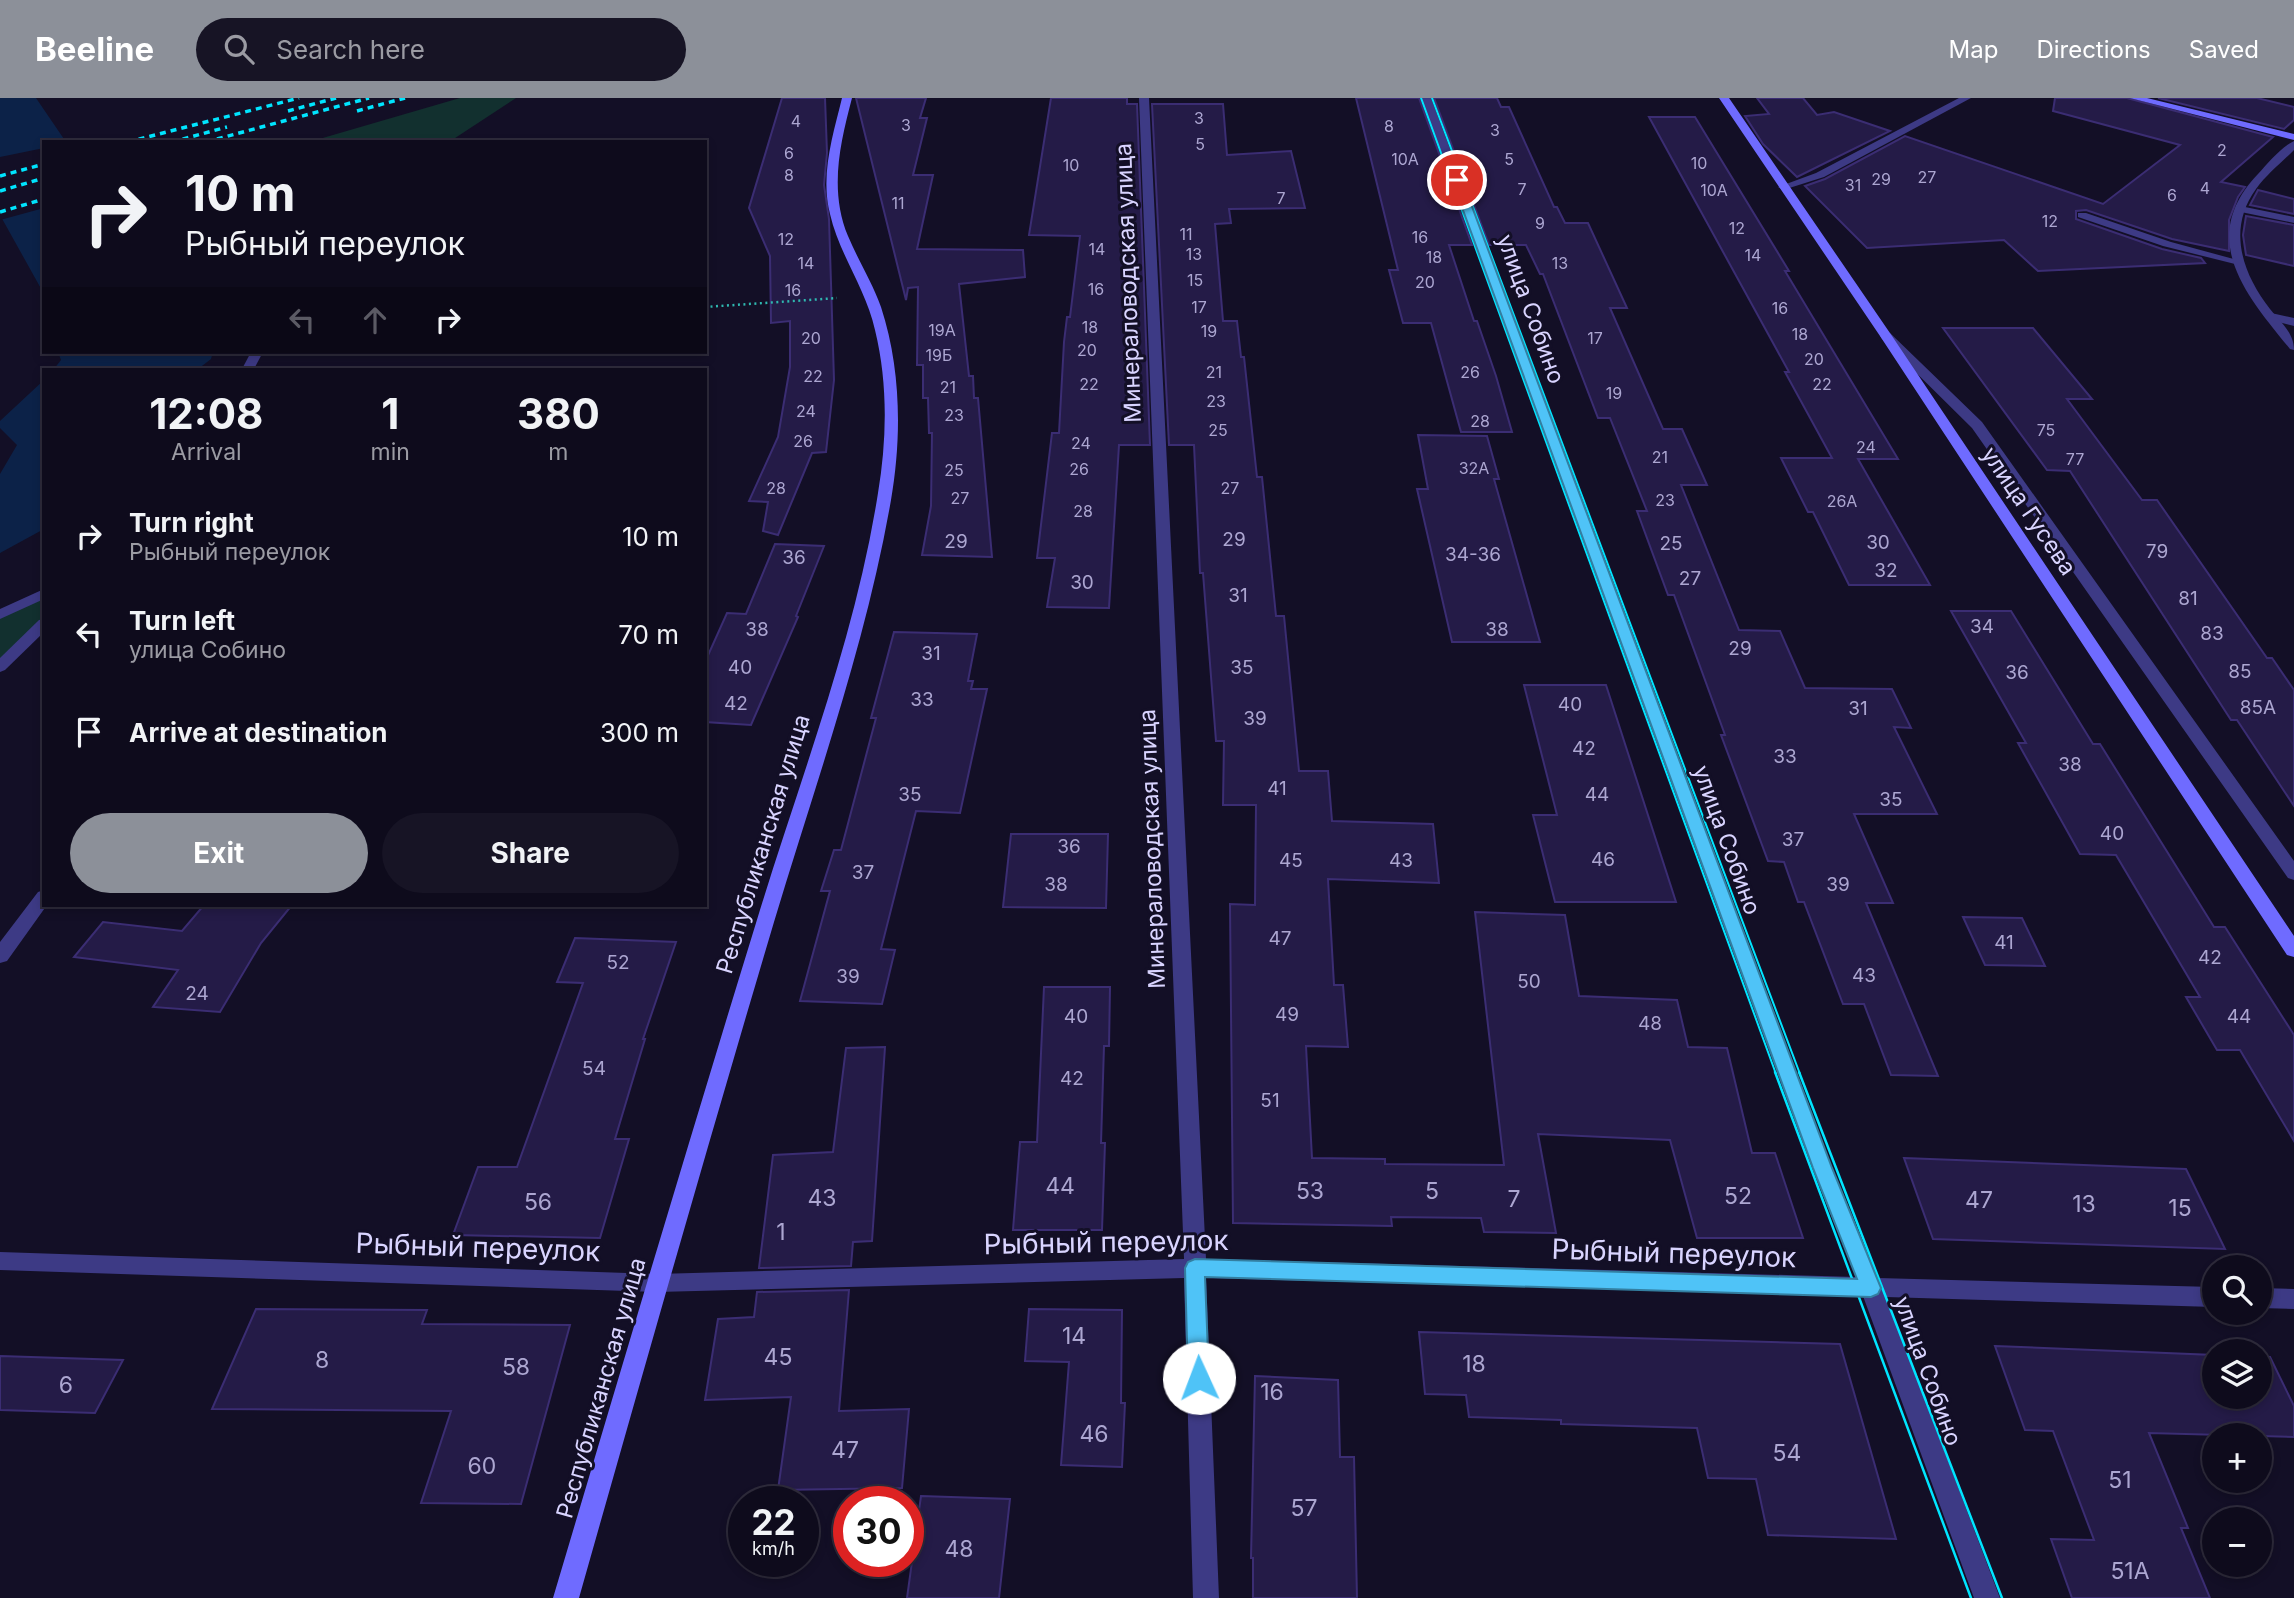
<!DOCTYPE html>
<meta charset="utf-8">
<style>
:root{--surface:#0e0b1c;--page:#171425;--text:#f1f3f6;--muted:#9b9ba3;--line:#2e2b3b;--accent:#8c9099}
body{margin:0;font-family:Inter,sans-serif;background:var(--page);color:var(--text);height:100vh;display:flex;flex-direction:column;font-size:26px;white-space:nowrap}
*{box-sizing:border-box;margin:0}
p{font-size:23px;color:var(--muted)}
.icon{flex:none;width:38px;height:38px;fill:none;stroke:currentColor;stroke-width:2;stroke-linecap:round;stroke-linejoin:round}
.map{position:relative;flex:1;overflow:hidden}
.details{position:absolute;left:42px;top:270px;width:665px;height:539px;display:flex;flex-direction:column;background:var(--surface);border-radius:0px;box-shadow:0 4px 10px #0003,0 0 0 2px var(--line)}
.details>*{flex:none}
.banner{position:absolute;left:42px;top:42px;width:665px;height:214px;border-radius:0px;box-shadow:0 4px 10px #0003,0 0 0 2px var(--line);background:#0e0b1c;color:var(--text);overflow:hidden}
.controls{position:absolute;left:2202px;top:1157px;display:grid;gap:14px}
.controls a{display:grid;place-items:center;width:70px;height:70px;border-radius:50%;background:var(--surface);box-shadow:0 4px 10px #0003,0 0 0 2px var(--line);font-size:35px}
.speed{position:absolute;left:728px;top:1388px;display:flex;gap:14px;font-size:35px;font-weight:700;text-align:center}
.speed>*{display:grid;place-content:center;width:91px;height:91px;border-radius:50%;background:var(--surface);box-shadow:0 4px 10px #0003,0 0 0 2px var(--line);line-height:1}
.speed small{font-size:18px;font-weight:400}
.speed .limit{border:10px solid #d22;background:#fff;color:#111}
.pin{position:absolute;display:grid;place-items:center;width:60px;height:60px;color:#fff;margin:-30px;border:4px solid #fff;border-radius:50%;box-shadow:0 2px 7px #0007}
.me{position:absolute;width:77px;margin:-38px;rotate:358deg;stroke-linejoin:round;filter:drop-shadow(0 0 5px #0008)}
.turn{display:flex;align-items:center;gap:24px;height:147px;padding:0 28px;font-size:32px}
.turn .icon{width:91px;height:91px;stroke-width:2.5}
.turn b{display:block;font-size:49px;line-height:60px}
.lanes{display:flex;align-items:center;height:66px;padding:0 28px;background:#0003;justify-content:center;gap:35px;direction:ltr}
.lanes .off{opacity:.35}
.eta{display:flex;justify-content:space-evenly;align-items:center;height:119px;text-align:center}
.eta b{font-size:42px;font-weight:700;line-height:49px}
.cta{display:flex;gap:14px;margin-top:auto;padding:14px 28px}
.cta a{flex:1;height:80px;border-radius:42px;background:var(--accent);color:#fff;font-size:28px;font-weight:700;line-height:80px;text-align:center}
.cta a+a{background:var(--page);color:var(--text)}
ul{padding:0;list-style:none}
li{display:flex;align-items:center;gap:21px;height:98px;padding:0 28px}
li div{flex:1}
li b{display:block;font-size:26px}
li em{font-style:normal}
header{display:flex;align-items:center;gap:42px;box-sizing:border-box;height:98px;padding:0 35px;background:var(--accent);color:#fff}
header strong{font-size:33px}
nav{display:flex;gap:38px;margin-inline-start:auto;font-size:24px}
.search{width:490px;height:63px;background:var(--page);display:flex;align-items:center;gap:18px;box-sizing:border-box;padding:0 24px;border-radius:38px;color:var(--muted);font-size:26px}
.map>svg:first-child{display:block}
</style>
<header>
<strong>Beeline</strong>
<div class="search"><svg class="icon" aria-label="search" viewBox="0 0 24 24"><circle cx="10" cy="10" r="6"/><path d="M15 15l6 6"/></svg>Search here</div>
<nav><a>Map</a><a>Directions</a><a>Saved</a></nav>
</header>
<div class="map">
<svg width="2294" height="1500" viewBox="0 0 2294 1500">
<rect width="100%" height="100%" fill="#130f26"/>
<g fill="#12302f">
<polygon points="460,0 516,0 449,44 309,44"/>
<polygon points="44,495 44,525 0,569 0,517"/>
</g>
<g fill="#0c2248">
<polygon points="0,0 36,0 66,44 44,44 44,196 0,117"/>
<polygon points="58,254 213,254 211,261 198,271 54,271 61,262"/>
<polygon points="44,282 44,431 0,455 0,376 17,347 0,330 0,323"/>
</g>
<polygon fill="#130f26" points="44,50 44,110 0,122 0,59"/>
<g fill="#241b47" stroke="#3b2d73" stroke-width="2">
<polygon points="782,0 825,0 827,55 824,87 829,121 834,282 826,354 812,355 778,437 763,433 768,404 749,403 778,339 790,269 790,223 771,225 770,158 749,110"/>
<polygon points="856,0 926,0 920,20 927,20 913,77 933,77 917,151 1023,152 1025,179 959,186 969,278 973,278 974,300 978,300 992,459 922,457 931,408 932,335 929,335 928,300 923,300 923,267 917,267 918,189 908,190 906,202"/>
<polygon points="1051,0 1127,0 1127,6 1137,6 1150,347 1119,347 1109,510 1047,509 1055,460 1037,460 1052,335 1059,335 1064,244 1067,219 1070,219 1080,138 1029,137"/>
<polygon points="1356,0 1419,0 1472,147 1449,147 1474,223 1477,223 1496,278 1512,334 1461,334 1431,225 1403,225 1389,172 1398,172"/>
<polygon points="1434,0 1497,0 1501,9 1509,9 1554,109 1557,109 1565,125 1588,125 1627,210 1610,210 1663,331 1682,331 1707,387 1681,387 1739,532 1780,533 1805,590 1892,591 1911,630 1894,629 1937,716 1854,716 1893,805 1866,805 1938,978 1891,977 1864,906 1843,906 1804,804 1798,804 1784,764 1768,763 1721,637 1725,637 1674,497 1668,497 1637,413 1647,413 1610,320 1598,320 1543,176 1540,176 1526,147 1489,147"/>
<polygon points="1757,0 1803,0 1817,17 1834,14 1890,33 1797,79 1763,46 1745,18 1769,16"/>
<polygon points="2055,0 2127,0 2273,39 2221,84 2245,89 2238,99 2229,122 2229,153 2172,141 2086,112 2076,113 2076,121 2162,151 2201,160 2205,165 2038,173 2004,142 1867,150 1805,88 1825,81 1905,38 2103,106 2180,47 2053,13"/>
<polygon points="2158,0 2257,0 2294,9 2294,22 2284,31"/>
<polygon points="1152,6 1223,6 1227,57 1291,53 1305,110 1229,111 1231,125 1215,126 1223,223 1237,223 1241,259 1244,259 1257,379 1262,379 1276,518 1284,518 1299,673 1328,673 1332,723 1433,726 1439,785 1328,781 1334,887 1343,887 1348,949 1306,948 1312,1060 1385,1061 1385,1066 1504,1067 1475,814 1565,817 1579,898 1677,902 1688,949 1727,950 1752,1055 1775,1055 1803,1140 1697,1140 1670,1042 1538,1036 1556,1135 1484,1134 1481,1120 1391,1119 1392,1128 1233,1125 1230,806 1255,807 1256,707 1223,707 1224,643 1216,643 1203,475 1200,475 1194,347 1169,347"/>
<polygon points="1649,19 1695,19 1789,173 1785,173 1898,361 1858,361 1930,487 1849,487 1813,414 1808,414 1781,360 1832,360 1785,274 1789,274"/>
<polygon points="2258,92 2294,101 2294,116 2250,107"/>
<polygon points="2246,118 2294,127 2294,168 2246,157 2243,137"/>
<polygon points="1943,230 2033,230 2092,301 2067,301 2142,402 2157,402 2267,560 2272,560 2294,592 2294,708 2237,622 2231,622 2070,373 2047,372"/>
<polygon points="1418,337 1487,338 1499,381 1494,381 1540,544 1452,544 1417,391 1428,391"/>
<polygon points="775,446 824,448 796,518 798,519 751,627 705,624 705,564 727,515 746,516"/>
<polygon points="1951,513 2011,513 2093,646 2100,646 2214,829 2225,829 2294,937 2294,1043 2240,952 2217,952 2186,899 2200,899 2116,757 2080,756 2018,645 2026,645"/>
<polygon points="894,534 977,536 968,583 973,583 971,591 987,591 960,715 916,713 881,851 895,852 882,906 800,903 830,793 821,793 834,752 841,752 876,620 871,620"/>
<polygon points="1524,587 1606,587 1676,804 1555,804 1533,717 1557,717"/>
<polygon points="1011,736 1108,736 1106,810 1003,809"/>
<polygon points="204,807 292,807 261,845 220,914 153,909 178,872 74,859 103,824 182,833"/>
<polygon points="1963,819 2022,820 2045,868 1985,867"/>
<polygon points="575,840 676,844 643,941 645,941 615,1041 629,1041 600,1140 453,1137 478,1069 517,1069 583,885 557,884"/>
<polygon points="1044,889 1110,889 1109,948 1104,948 1101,1045 1105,1045 1102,1132 1013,1132 1020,1044 1037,1044"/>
<polygon points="885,949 872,1143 853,1144 851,1168 759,1170 773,1057 833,1054 846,950"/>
<polygon points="1904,1060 2186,1071 2225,1151 1933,1141"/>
<polygon points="849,1192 839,1313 909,1311 902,1390 778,1392 791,1299 705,1302 718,1221 754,1219 757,1194"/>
<polygon points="256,1211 427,1212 422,1226 570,1227 521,1406 421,1405 451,1313 212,1311"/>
<polygon points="1029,1211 1122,1212 1121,1305 1125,1305 1122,1369 1061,1367 1069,1264 1025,1263"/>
<polygon points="1419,1234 1840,1246 1896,1441 1768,1437 1756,1381 1708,1380 1697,1330 1561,1326 1561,1322 1469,1319 1466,1297 1425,1296"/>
<polygon points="1995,1248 2214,1257 2214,1298 2259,1298 2259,1258 2270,1259 2294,1308 2294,1339 2149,1335 2188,1430 2181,1430 2210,1500 2072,1500 2051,1441 2094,1442 2053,1333 2025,1332"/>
<polygon points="0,1258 123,1262 95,1315 0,1312"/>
<polygon points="1255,1278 1338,1282 1340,1359 1354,1359 1357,1500 1253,1500 1253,1460 1251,1460"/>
<polygon points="921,1398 1010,1401 999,1500 907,1500"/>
</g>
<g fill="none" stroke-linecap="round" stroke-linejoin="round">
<polyline stroke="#2fb8b0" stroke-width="2.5" stroke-dasharray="2 3.5" stroke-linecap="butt" points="705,209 837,200"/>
<g fill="#3d3a85" fill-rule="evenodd">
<polygon points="2240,108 2294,119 2294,125 2236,113 2235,111"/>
<polygon points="2078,115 2086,115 2171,144 2241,163 2235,166 2163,148 2078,119"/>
<polygon points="2271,215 2294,220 2294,228 2267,221 2265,219"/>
<polygon points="1886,234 1890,235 1982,324 2294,763 2294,782 2288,780 1972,330 1882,241 1880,238"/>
<polygon points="44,792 44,807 47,807 7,863 0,865 0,844 38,794"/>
</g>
<g fill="#3d3a85" fill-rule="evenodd">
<polygon points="1139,0 1149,0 1206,1161 1856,1179 1812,1070 1421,0 1431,0 1832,1070 1878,1180 2214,1189 2214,1209 1886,1199 2000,1500 1974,1500 1863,1198 1206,1180 1219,1500 1193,1500 1184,1180 657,1194 0,1172 0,1154 657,1176 1184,1161"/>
<polygon points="1959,0 1971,0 1824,79 1783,92 1778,89 1816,75"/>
<path d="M2294,43V52C2281,65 2267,76 2256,91C2227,131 2242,175 2270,211C2280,224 2294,234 2294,252L2290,251C2245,196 2197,140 2258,76C2268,65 2281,49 2294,43Z"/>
<polygon points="251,254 263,254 254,271 242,271"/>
<polygon points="44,491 44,501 0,521 0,511"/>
<polygon points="44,521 44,534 5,572 0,574 0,560 39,522"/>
<polygon points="2259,1190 2294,1191 2294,1211 2259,1210"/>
</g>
<g fill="#6f6bff" fill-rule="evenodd">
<path d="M842,0H852C840,46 829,92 848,138C858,162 872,184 881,209C901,270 902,339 891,402C866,546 816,684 774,824C707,1049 643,1274 579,1500H553C620,1275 687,1049 756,825C799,683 855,542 878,395C887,341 888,285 875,232C866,191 839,156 830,116C820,77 833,37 842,0Z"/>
<polygon points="1719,0 1729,0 1892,238 2294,838 2294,859 2287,857 1880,238"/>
<polygon points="2130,0 2147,0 2294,36 2294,42"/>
</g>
<g stroke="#00e5ff" stroke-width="2">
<polyline points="1421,0 1776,976"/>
<polyline points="1432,0 1800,976"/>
</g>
<g stroke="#00e5ff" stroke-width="2.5">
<polyline points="1775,974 1971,1500"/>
<polyline points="1799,974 2002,1500"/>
</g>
<g stroke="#00e5ff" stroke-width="3.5" stroke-dasharray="6 5" stroke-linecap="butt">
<polyline points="288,13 336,0"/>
<polyline points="357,13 405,0"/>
<polyline points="217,41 369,0"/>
<polyline points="128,44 299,0"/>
<polyline points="172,44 227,29"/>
<polyline points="0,78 44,66"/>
<polyline points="0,93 44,80"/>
<polyline points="0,114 44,101"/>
</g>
</g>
<polygon fill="#4fc3f7" stroke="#337fa1" stroke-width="2" points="1457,79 1462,82 1832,1070 1881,1190 1878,1196 1871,1199 1205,1179 1209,1280 1206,1287 1199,1289 1191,1287 1188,1280 1185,1170 1188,1164 1195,1161 1857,1181 1813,1070 1452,82"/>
<g text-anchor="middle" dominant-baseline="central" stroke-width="6" stroke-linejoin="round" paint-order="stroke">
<g font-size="16" fill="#aca6d1">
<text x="1199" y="20">3</text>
<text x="796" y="23">4</text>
<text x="906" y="27">3</text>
<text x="1389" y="28">8</text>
<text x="1495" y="32">3</text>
<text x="1200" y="46">5</text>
<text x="2222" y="52">2</text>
<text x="789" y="55">6</text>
<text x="1405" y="61">10А</text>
<text x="1509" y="61">5</text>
<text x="1699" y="65">10</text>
<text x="1071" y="67">10</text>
<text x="789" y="77">8</text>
<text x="1927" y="79">27</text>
<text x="1881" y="81">29</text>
<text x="1853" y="87">31</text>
<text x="2205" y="90">4</text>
<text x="1522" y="91">7</text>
<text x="1714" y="92">10А</text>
<text x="2172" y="97">6</text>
<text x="1281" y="100">7</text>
<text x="898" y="105">11</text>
<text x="2050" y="123">12</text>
<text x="1540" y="125">9</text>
<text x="1737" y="130">12</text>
<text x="1186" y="136">11</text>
<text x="1420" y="139">16</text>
<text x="786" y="141">12</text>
<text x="1097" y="151">14</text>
<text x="1194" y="156">13</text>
<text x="1753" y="157">14</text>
<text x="1434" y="159">18</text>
<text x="806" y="165">14</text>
<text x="1560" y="165">13</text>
<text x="1195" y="182">15</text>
<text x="1425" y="184">20</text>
<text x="1096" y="191">16</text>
<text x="793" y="192">16</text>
<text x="1199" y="209">17</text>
<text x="1780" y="210">16</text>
<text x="1090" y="229">18</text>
<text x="942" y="232">19А</text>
<text x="1209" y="233">19</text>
<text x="1800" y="236">18</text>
<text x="811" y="240">20</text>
<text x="1595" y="240">17</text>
<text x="1087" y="252">20</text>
<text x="939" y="257">19Б</text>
<text x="1814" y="261">20</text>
<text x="1214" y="274">21</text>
<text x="1470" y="274">26</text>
<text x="813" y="278">22</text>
<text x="1089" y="286">22</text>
<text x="1822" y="286">22</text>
<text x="948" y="289">21</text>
<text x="1614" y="295">19</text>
<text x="1216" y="303">23</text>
<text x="806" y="313">24</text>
<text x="954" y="317">23</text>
<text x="1480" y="323">28</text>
<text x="1218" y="332">25</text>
<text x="2046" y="332">75</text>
<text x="803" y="343">26</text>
<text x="1081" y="345">24</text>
<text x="1866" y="349">24</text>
<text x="1660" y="359">21</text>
<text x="2075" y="361">77</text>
<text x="1474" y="370">32А</text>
<text x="1079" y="371">26</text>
<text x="954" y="372">25</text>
<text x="776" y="390">28</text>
<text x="1230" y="390">27</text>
<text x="960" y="400">27</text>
<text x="1665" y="402">23</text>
<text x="1842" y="403">26А</text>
<text x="1083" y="413">28</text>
</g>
<g font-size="19" fill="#aca6d1">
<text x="1234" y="441">29</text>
<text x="956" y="443">29</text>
<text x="1878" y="444">30</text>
<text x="1671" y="445">25</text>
<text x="2157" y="453">79</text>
<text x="1473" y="456">34-36</text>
<text x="794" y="459">36</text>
<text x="1886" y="472">32</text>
<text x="1690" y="480">27</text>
<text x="1082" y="484">30</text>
<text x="1238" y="497">31</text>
<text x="2188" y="500">81</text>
<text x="1982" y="528">34</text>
<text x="757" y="531">38</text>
<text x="1497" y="531">38</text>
<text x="2212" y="535">83</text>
<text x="1740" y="550">29</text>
<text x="931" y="555">31</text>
<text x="740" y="569">40</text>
<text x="1242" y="569">35</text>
<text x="2240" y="573">85</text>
<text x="2017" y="574">36</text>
<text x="922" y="601">33</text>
<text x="736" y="605">42</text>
<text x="1570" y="606">40</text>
<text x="2258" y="609">85А</text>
<text x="1858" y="610">31</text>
<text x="1255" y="620">39</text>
<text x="1584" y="650">42</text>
<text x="1785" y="658">33</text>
<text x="2070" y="666">38</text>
<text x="1277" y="690">41</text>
<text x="910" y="696">35</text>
<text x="1597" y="696">44</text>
<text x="1891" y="701">35</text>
<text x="2112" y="735">40</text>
<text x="1793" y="741">37</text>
<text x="1069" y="748">36</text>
<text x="1603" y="761">46</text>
<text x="1291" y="762">45</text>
<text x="1401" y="762">43</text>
<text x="863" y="774">37</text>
<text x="1056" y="786">38</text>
<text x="1838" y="786">39</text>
<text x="1280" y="840">47</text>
<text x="2004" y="844">41</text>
<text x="2210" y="859">42</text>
<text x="618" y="864">52</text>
<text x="1864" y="877">43</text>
<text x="848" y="878">39</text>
<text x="1529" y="883">50</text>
<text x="197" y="895">24</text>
<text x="1287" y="916">49</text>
<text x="1076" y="918">40</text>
<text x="2239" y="918">44</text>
<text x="1650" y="925">48</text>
<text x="594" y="970">54</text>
<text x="1072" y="980">42</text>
<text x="1270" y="1002">51</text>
</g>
<g font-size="23" fill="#d9d4ff" stroke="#130f26">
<text transform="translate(1128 185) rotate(-92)">Минераловодская улица</text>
<text transform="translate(1531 211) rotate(70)">улица Собино</text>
<text transform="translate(2029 413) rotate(56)">улица Гусева</text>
<text transform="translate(1727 742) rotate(70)">улица Собино</text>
<text transform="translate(763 746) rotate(-73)">Республиканская улица</text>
<text transform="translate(1152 751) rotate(-92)">Минераловодская улица</text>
<text transform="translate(1928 1273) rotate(70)">улица Собино</text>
<text transform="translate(601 1290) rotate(-74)">Республиканская улица</text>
</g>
<g font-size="23" fill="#aca6d1">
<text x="1060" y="1088">44</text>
<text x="1310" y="1093">53</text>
<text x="1432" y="1093">5</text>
<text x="1738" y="1098">52</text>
<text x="822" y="1100">43</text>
<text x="1514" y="1101">7</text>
<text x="1979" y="1102">47</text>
<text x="538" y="1104">56</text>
<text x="2084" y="1106">13</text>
<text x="2180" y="1110">15</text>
<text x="781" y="1134">1</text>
<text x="1074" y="1238">14</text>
<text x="778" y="1259">45</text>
<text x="322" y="1262">8</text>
<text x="1474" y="1266">18</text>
<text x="516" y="1269">58</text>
<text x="66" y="1287">6</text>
<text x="1272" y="1294">16</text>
<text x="1094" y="1336">46</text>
<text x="845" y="1352">47</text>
<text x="1787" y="1355">54</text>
<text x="482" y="1368">60</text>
<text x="2120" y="1382">51</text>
<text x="1304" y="1410">57</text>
<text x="959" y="1451">48</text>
<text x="2130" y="1473">51А</text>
</g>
<g font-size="28" fill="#d9d4ff" stroke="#130f26">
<text transform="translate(1106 1144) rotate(-1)">Рыбный переулок</text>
<text transform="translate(478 1149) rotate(2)">Рыбный переулок</text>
<text transform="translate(1674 1155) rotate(2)">Рыбный переулок</text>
</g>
</g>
</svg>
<div class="controls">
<a><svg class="icon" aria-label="search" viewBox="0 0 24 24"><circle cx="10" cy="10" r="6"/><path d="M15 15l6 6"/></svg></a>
<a><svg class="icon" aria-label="layers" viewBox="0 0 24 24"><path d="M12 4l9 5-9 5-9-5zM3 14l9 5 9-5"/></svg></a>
<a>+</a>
<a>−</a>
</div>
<div class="speed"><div>22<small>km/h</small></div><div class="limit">30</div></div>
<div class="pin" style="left:1457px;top:82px;background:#d93025"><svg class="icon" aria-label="arrive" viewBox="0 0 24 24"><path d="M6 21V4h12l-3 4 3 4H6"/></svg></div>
<svg class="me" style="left:1199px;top:1280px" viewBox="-20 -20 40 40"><circle r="19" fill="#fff"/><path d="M0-13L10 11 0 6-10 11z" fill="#4fc3f7"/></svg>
<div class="banner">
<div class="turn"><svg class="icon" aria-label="right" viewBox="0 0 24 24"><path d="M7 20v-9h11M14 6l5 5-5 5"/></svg><div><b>10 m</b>Рыбный переулок</div></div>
<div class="lanes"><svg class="icon off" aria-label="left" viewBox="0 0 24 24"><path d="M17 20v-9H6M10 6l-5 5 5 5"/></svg><svg class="icon off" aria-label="ahead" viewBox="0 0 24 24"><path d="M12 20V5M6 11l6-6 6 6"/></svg><svg class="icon" aria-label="right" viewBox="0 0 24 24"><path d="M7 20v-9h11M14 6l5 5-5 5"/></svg></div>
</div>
<section class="details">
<div class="eta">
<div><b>12:08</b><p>Arrival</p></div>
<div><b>1</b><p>min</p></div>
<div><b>380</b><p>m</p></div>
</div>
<ul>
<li><svg class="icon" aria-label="right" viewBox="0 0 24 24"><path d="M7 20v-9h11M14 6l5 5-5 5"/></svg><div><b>Turn right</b><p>Рыбный переулок</p></div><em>10 m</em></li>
<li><svg class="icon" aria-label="left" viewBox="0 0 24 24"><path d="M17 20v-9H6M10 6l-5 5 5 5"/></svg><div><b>Turn left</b><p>улица Собино</p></div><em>70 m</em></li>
<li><svg class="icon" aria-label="arrive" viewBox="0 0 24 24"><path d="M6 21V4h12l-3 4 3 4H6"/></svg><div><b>Arrive at destination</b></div><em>300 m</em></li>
</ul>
<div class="cta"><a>Exit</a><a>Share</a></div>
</section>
</div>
